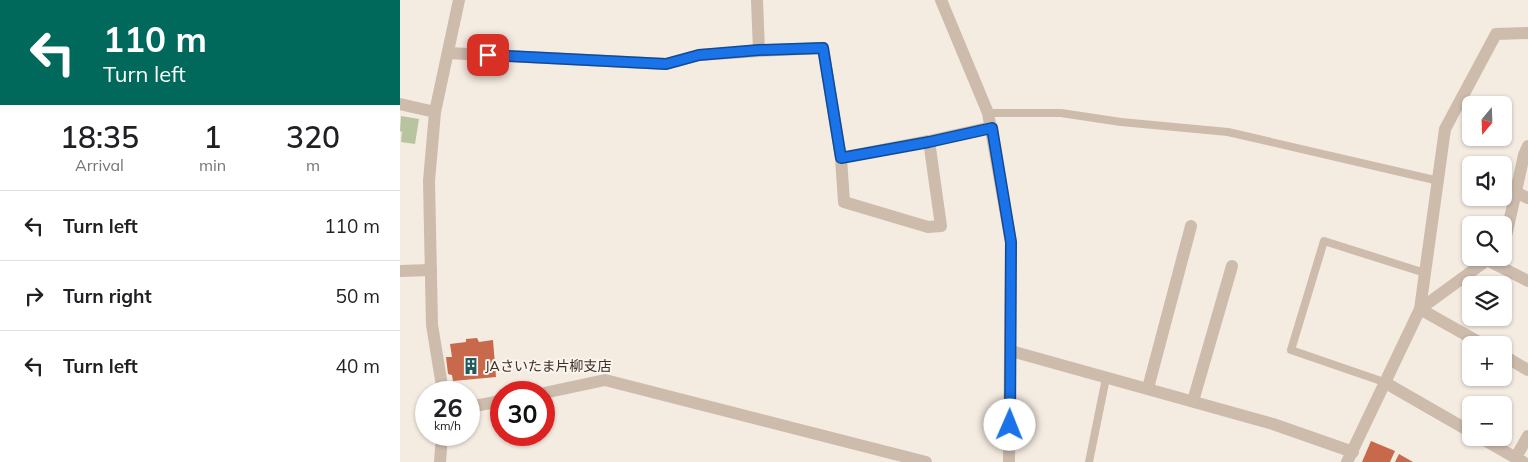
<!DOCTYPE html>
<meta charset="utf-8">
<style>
:root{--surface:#fff;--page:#f6f6f6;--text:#202124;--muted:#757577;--line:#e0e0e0}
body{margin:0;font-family:Mulish,"Noto Sans JP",sans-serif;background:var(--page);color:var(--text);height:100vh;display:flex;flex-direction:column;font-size:19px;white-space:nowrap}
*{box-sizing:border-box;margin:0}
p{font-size:16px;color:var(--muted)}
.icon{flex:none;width:28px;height:28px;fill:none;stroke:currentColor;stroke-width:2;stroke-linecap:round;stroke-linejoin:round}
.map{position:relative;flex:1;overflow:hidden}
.details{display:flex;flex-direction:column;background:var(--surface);width:400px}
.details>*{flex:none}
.guide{background:#00695c;color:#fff;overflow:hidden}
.needle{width:32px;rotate:199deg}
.buttons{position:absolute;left:1062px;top:96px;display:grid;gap:10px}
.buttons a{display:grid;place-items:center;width:50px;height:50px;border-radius:8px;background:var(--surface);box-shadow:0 1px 4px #0004;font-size:25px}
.speed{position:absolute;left:15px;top:381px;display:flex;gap:10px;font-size:25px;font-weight:700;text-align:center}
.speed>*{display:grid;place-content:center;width:65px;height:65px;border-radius:50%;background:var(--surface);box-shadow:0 1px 4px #0004;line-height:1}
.speed small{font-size:12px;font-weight:400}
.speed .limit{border:8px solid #d22;background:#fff;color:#111}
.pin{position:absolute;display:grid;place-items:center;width:42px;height:42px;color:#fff;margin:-21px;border-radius:10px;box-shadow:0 2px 8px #0006}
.me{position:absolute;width:55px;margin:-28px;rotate:1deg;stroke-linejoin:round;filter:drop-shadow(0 0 4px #0008)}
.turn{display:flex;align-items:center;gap:18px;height:105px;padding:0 20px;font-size:22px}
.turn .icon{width:65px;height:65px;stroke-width:2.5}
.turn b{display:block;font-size:35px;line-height:42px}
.eta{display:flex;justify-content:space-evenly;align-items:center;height:85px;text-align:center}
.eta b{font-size:30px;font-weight:600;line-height:35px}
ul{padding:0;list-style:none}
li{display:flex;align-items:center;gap:15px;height:70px;padding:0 20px;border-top:1px solid var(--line)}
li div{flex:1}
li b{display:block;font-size:19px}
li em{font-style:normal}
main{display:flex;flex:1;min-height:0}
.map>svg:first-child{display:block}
</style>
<main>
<section class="details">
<div class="guide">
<div class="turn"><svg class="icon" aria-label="left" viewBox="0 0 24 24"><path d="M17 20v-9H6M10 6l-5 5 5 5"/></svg><div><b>110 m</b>Turn left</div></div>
</div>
<div class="eta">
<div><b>18:35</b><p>Arrival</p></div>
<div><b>1</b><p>min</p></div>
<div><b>320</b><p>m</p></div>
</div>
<ul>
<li><svg class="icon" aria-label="left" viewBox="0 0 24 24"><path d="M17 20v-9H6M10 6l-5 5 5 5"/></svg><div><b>Turn left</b></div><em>110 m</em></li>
<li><svg class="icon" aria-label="right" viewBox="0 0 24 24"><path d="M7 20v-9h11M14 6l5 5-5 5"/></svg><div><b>Turn right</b></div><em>50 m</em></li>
<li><svg class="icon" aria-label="left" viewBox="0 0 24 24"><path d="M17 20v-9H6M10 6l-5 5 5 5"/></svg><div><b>Turn left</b></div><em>40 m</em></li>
</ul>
</section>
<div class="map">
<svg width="1128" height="462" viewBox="0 0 1128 462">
<rect width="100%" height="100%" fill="#f4ebe1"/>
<polygon fill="#b8c4a0" points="1,116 19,119 15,144 1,142 2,132 0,131"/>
<g fill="#c8694b">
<polygon points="77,338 79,342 93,340 96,377 53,381 52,375 48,374 46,357 52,357 50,344 66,342 66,339"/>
<polygon points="971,441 995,451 990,462 962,462"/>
<polygon points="999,454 1013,462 995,462"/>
</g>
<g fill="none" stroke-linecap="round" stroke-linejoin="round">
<g stroke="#cdbbac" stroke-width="8">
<polyline points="588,113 661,113 721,122 828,132 1039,181"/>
<polyline points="984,382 891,350 924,241 1025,273"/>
<polyline points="689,462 706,378"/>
</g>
<g stroke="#cdbbac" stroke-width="12">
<polyline points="357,0 359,51"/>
<polyline points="541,0 588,113 611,243 609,462"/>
<polyline points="48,53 266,64 299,55 359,51 423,48 441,158 444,202 528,227 541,226 529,141"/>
<polyline points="0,104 35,112"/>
<polyline points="441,158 529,141 592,127"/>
<polyline points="1115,192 1128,198"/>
<polyline points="1104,245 1124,155 1128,146"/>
<polyline points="1087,260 1128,281"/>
<polyline points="0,271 31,270"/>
<polyline points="1084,345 1020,309 1045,129 1096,34 1128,33"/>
<polyline points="611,351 873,424 953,452"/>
<polyline points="1104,356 1128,370"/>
<polyline points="984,382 1071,432"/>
<polyline points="748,388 791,226"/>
<polyline points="43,392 32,325 29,181 35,112 59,0"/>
<polyline points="144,393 205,380 526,462"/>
<polyline points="793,401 832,266"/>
<polyline points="69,407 101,401"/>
<polyline points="1081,438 1123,462"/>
<polyline points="1116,457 1128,436"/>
<polyline points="40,462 42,435"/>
<polyline points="947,462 1020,309 1090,258"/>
</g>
</g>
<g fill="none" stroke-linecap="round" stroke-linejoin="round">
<g stroke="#114b97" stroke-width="12">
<polyline id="route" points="88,55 266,64 299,55 359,50 423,48 441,158 529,142 592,128 611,242 610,425"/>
</g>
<use href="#route" stroke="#1a73e8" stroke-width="9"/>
</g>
<defs>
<g id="building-bare" transform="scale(1.35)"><path d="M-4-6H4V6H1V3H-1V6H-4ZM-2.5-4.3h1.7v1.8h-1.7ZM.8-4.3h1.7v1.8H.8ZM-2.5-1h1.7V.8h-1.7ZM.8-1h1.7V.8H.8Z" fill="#1f5a5e" stroke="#fbf5ee" stroke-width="2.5" paint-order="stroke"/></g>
</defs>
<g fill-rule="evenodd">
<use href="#building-bare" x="71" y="366"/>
</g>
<g text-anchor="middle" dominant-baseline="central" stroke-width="4" stroke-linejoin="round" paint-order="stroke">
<g font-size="14" fill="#3b302b" stroke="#fbf5ee" text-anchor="start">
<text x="85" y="366">JAさいたま片柳支店</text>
</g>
</g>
</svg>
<div class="buttons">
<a><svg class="needle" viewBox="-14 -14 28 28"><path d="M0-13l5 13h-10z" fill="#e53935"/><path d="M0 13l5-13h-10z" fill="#757577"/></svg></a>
<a><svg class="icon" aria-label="sound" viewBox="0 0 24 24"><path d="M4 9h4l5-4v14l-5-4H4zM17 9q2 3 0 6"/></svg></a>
<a><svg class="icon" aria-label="search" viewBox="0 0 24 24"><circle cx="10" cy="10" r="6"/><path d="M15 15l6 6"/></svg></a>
<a><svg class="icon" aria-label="layers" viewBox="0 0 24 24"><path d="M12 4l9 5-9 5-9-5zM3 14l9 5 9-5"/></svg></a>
<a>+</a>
<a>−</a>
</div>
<div class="speed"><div>26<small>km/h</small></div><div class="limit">30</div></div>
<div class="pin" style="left:88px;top:55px;background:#d93025"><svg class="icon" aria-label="arrive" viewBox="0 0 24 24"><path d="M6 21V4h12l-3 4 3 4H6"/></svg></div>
<svg class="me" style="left:610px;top:425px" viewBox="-20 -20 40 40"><circle r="19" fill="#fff"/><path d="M0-13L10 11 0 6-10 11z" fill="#1a73e8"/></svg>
</div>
</main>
